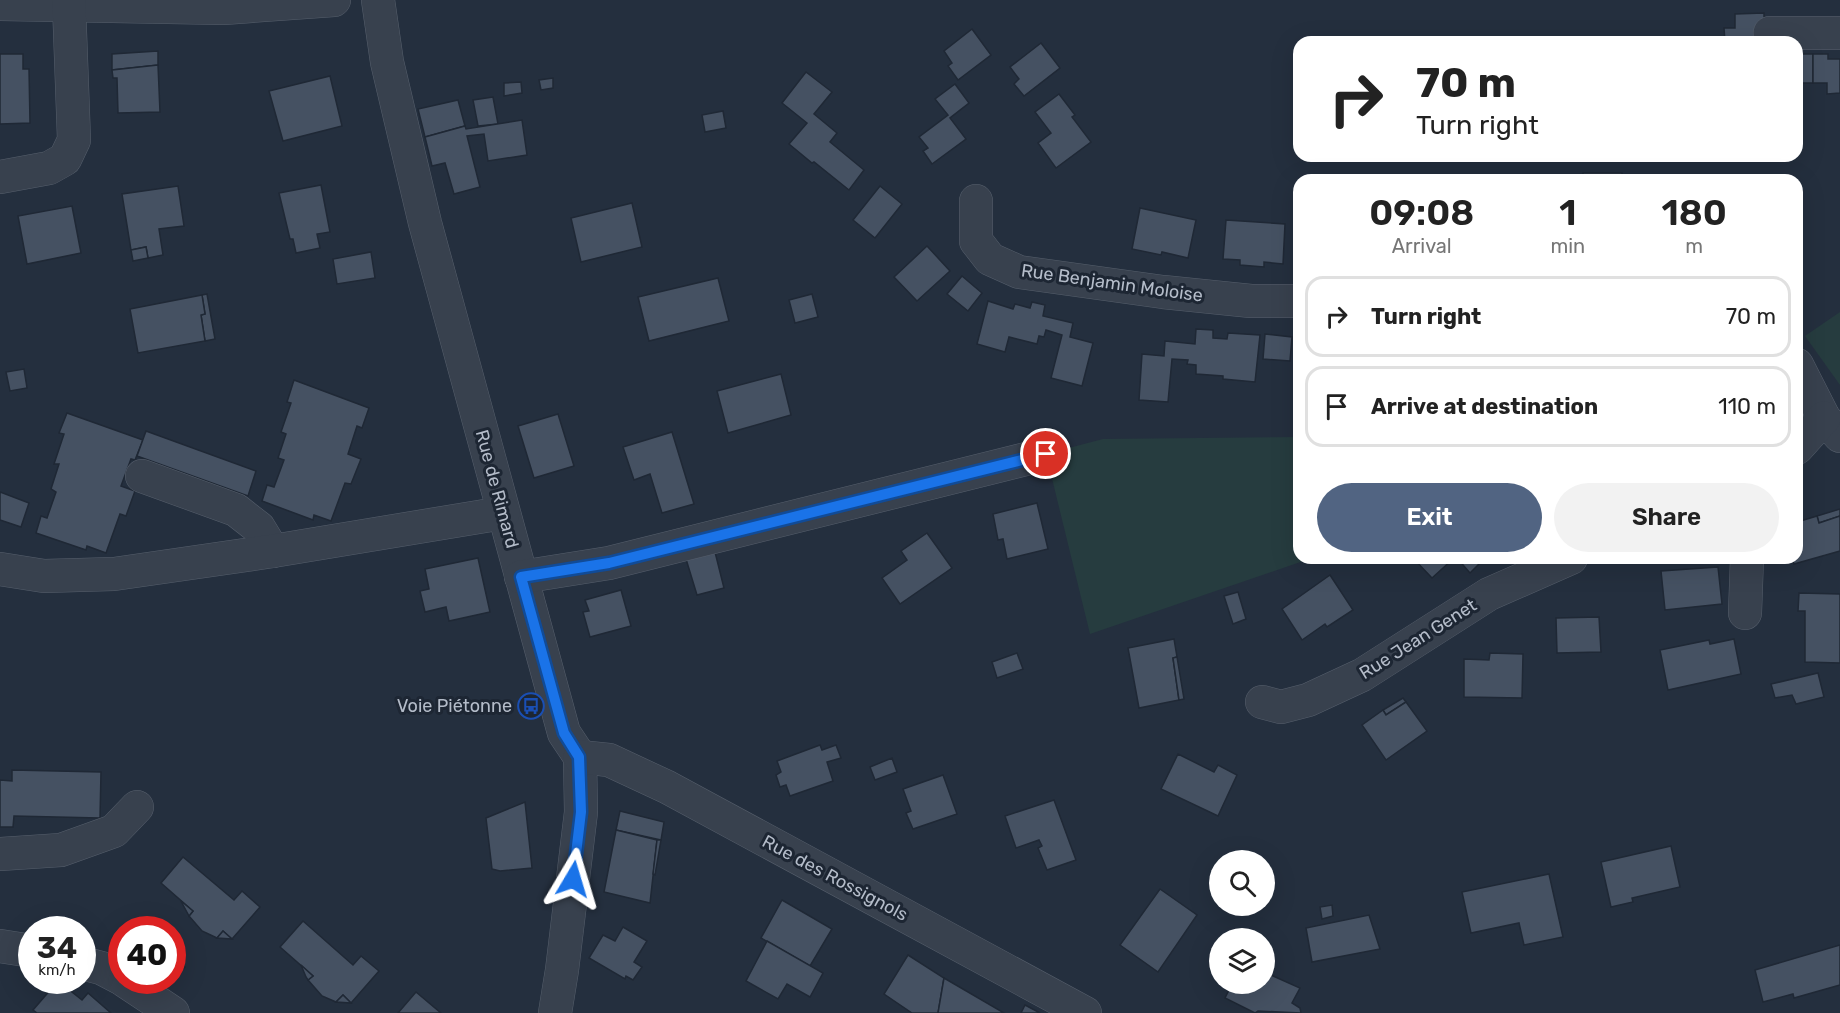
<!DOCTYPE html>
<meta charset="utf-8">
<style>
:root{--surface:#fff;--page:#f2f2f2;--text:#222;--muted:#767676;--line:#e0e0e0;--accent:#516482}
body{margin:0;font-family:Rubik,sans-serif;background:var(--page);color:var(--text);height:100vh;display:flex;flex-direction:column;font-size:22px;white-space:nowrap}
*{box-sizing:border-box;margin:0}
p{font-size:20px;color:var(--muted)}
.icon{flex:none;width:33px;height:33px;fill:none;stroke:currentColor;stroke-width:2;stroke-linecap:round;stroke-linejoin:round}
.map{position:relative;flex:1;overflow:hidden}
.drawer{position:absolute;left:1293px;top:174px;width:510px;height:390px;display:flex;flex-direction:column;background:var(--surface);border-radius:18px;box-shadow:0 6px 24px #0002}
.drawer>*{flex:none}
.banner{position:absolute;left:1293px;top:36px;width:510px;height:126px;border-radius:18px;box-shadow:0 6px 24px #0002;background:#fff;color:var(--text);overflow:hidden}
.controls{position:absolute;left:1209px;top:850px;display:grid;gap:12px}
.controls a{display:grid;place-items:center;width:66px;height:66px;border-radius:50%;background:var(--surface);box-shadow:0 6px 24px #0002;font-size:30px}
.speed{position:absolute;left:18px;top:916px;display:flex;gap:12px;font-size:30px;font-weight:700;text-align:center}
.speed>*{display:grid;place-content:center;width:78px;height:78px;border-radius:50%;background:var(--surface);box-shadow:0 6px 24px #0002;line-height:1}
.speed small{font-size:15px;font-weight:400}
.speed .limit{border:9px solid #d22;background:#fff;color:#111}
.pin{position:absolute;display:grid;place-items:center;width:51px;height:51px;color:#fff;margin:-26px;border:3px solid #fff;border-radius:50%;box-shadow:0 2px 6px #0007}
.me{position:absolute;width:66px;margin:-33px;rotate:7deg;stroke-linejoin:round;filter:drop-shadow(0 0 4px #0008)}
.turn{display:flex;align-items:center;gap:21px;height:126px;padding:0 24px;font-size:27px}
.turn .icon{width:78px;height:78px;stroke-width:2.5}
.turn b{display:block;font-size:42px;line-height:51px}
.eta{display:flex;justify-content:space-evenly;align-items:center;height:102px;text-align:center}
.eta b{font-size:36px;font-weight:600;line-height:42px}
.button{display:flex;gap:12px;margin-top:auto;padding:12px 24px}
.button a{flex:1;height:69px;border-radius:36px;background:var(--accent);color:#fff;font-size:24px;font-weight:600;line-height:69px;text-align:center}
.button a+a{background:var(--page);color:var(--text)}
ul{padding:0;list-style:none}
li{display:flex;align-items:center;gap:18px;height:81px;margin:0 12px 9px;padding:0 12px;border:3px solid var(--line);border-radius:18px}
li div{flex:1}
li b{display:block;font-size:22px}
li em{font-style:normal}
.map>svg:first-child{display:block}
</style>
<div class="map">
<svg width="1840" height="1013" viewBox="0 0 1840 1013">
<rect width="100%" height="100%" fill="#242f3e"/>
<g fill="#263c3f">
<polygon points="1840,312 1840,385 1805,336"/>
<polygon points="1299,437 1299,558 1312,558 1090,634 1046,454 1103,439"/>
</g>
<g fill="#455162" stroke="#1f2835" stroke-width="1.5">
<polygon points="1764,13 1764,28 1759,42 1725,42 1724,28 1735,28 1735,14"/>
<polygon points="972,29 991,55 958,80 948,66 952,63 944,51"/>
<polygon points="1041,43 1060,68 1024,96 1014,84 1019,79 1010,67"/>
<polygon points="158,51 158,65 112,70 112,54"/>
<polygon points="0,54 23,54 23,69 29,69 30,123 0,124"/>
<polygon points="1798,54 1813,54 1813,83 1799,83 1799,94 1797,94"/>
<polygon points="1813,54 1828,54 1828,59 1840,59 1840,93 1827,94 1827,83 1813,83"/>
<polygon points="158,65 160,112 118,113 117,78 113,78 112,70"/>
<polygon points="806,72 832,92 814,114 837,133 830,142 864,170 849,190 814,162 812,163 789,144 807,123 782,103"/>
<polygon points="330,76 342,126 283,141 269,91"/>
<polygon points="553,78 553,88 541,90 539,80"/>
<polygon points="521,82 522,93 504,96 504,83"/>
<polygon points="955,84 969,103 950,118 966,139 932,164 923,151 928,148 919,137 948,115 935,99"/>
<polygon points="1059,94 1075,115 1072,117 1091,142 1056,168 1038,143 1051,133 1035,112"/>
<polygon points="493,97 498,124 478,126 473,100"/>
<polygon points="458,100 465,126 425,137 418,109"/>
<polygon points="723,111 726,128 705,132 702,115"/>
<polygon points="522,120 527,155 488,161 484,134 467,136 480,187 454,194 445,163 432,166 425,137 465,126 466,129"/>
<rect x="1583" y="173" width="39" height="7"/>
<polygon points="321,185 330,232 317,234 320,248 296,253 293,239 290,239 279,193"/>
<polygon points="178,186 184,226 159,229 163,255 148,258 146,247 131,250 122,194"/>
<polygon points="880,186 902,204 875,238 853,220"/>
<polygon points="632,203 642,247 581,262 571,218"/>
<polygon points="72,206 81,253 27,264 18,216"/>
<polygon points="1140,208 1196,220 1188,258 1162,252 1161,255 1132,249"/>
<polygon points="1226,220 1285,224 1283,264 1264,262 1264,267 1240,265 1240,260 1223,259"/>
<polygon points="927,246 950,271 917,301 894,277"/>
<polygon points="146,247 148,258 133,261 131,250"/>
<polygon points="371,252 375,278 337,284 333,259"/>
<polygon points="962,276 982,293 968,311 947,294"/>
<polygon points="718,278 729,321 649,341 638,297"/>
<polygon points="207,294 215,339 205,341 201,315 205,314 202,295"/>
<polygon points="812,294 818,317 795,323 789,300"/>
<polygon points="202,295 205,314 201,315 205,341 138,353 130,309"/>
<polygon points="988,301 1013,309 1015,304 1030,308 1032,302 1045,305 1043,316 1073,323 1070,337 1093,343 1082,386 1051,378 1062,335 1046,330 1044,337 1039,336 1037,344 1009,337 1005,352 977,344"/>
<polygon points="1196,329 1213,330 1213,338 1227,339 1228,333 1260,335 1255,382 1223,379 1223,376 1196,374 1196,365 1187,364 1188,360 1172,359 1168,402 1139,400 1142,354 1164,356 1165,341 1195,344"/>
<polygon points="1265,334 1292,337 1290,361 1263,359"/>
<polygon points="1298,339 1299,339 1299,384 1294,384"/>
<polygon points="24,369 27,388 10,391 6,372"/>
<polygon points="781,374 791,415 728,433 717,391"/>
<polygon points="294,380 369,408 362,428 357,426 348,454 361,459 351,484 345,483 331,521 314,515 313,520 262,501 267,485 274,487 284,460 278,458 286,434 281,432 291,403 287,402"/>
<polygon points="67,413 143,440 135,460 131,459 121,486 135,491 126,516 120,514 106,553 87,546 86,550 36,533 41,516 47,518 56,492 51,489 59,464 54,464 64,434 59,433"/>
<polygon points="558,414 574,466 534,478 518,426"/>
<polygon points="146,431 256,471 248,496 137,456"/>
<polygon points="672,432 694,504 662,513 650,474 634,480 623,447"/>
<polygon points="0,492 29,503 21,527 0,520"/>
<polygon points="1037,503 1048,549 1007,559 1003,539 998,540 993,514"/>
<polygon points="1840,509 1840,516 1819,523 1817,516"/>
<polygon points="1817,516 1819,523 1840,516 1840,551 1794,564 1792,558 1797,558 1797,522"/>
<polygon points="927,533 952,568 900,604 882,578 907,560 901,551"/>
<polygon points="715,552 724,588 697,595 686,559"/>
<polygon points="478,558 490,612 449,621 446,607 425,612 420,591 429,589 425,569"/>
<polygon points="1413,558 1454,558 1432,578"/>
<polygon points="1457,558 1485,558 1470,573"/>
<polygon points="1718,567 1722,604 1665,610 1661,571"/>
<polygon points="1330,575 1353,610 1327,627 1325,624 1302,640 1282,609"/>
<polygon points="621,590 631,626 590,637 583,612 589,611 585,600"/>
<polygon points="1238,592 1246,619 1233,624 1224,596"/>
<polygon points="1799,593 1840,594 1840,663 1805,662 1805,611 1798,611"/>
<polygon points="1599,617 1601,652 1557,653 1556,618"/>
<polygon points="1174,639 1177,657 1173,658 1179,700 1139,708 1128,648"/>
<polygon points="1734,639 1741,674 1668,690 1660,650 1709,640 1710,644"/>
<polygon points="1017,653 1023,669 997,678 992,662"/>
<polygon points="1490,653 1523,654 1522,698 1464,697 1464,659 1489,660"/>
<polygon points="1177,657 1184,699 1179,700 1173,658"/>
<polygon points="1818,673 1824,697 1796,704 1792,695 1775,698 1771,684"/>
<polygon points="1403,698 1406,702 1386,715 1383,710"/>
<polygon points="1406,702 1427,731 1386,760 1362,725 1383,710 1386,715"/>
<polygon points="820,745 822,750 836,745 841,758 827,762 833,781 790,796 786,785 780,787 776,775 781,772 777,761"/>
<polygon points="1178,754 1214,772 1218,765 1237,775 1218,816 1161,789"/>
<polygon points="892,758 897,772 875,780 870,767"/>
<polygon points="12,770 101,772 100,818 14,816 13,827 0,827 0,780 12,781"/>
<polygon points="943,775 957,814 913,829 906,813 911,811 903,789"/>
<polygon points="1054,800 1076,860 1047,870 1038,848 1042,846 1039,840 1016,848 1005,816"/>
<polygon points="525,802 532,868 500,871 492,869 486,818"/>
<polygon points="620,811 664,822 661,840 616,830"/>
<polygon points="616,830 657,840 650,903 604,892"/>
<polygon points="657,840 661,840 655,875 653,874"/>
<polygon points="1671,846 1680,887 1632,898 1633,902 1611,907 1601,862"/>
<polygon points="183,857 234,900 242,891 260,907 232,939 223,931 217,938 202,931 189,916 193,911 161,883"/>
<polygon points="1549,874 1563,937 1524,945 1519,923 1471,933 1462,892"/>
<polygon points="1160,889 1197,915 1158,972 1120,945"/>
<polygon points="782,900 832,929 810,966 761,938"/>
<polygon points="181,901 193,911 189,916 182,903"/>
<polygon points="1332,905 1333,916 1322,919 1320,907"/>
<polygon points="1369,915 1380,949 1312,962 1306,928"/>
<polygon points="303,921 353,965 361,956 379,971 351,1003 343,995 336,1002 322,996 308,980 313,976 280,947"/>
<polygon points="623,927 647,941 634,962 642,967 633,980 626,976 625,979 589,958 603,935 615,941"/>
<polygon points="223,931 232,939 217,938"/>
<polygon points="767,941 823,973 810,997 787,984 778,999 746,981"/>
<polygon points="1840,945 1840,985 1794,998 1793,994 1763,1002 1755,970"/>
<polygon points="172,955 185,967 166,988 158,981 172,981"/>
<polygon points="908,955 944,978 938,1013 912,1013 884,994"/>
<polygon points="301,965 313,976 308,980 306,977"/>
<polygon points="1264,972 1300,988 1292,1003 1300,1008 1301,1013 1258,1011 1255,1013 1225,998 1232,984 1264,984"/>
<polygon points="944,978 1004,1013 938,1013"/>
<polygon points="58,981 82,1000 88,993 111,1013 37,1013 33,1010"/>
<polygon points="416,992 441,1013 398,1013"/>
<polygon points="343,995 351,1003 336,1002"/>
<polygon points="1025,1005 1040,1013 1021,1013"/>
</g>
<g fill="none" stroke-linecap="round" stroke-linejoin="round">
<g stroke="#565f6c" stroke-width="34">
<g id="minor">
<polyline points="378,0 387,62 425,223 564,733 580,757 581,812 562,970 555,1013"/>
<polyline points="0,4 224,8 334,0"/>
<polyline points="1770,33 1840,33"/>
<polyline points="0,177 49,168 65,159 74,140 69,4"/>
<polyline points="976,201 976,241 990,259 1019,272 1163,292 1251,301 1299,301"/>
<polyline points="1797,365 1824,418 1840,436"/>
<polyline points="1797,448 1824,418"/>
<polyline points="142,476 236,510 259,528 273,551"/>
<polyline points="0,569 44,576 114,574 273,551 503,513"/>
<polyline points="521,577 609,563 1046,454"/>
<polyline points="1745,613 1747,558"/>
<polyline points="1262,702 1281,707 1308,700 1362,675 1489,594 1571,558"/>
<polyline points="580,757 609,760 667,787 1085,1013"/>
<polyline points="0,854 61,850 114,831 137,807"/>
<polyline points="0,946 32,951"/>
<polyline points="82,963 101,968 122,979"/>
<polyline points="125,981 173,1013"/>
</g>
</g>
<use href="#minor" stroke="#38414e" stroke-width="33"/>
</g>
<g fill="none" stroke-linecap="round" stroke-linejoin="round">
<g stroke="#114b97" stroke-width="15">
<polyline id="route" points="573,879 581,812 579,757 564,733 521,577 609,563 1046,454"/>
</g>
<use href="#route" stroke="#1a73e8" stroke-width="10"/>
</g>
<defs>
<g id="bus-ring" transform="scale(1.35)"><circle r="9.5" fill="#1d2633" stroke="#1a4fb4" stroke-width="1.5"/><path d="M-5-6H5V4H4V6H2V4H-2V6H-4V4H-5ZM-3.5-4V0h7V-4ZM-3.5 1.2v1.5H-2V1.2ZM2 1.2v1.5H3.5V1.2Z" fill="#1a4fb4"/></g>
</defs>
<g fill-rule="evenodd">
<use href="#bus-ring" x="531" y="706"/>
</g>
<g text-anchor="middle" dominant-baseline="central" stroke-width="6" stroke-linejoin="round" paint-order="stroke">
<g font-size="18" fill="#b4bcc9" stroke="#1d2633">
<text transform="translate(1112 283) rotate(8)">Rue Benjamin Moloise</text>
<text transform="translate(497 489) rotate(75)">Rue de Rimard</text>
<text transform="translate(1418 639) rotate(-32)">Rue Jean Genet</text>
<text transform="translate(835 878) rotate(28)">Rue des Rossignols</text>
</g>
<g font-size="18" fill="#b4bcc9" stroke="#1d2633" text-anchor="end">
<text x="512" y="706">Voie Piétonne</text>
</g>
</g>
</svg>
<div class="controls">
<a><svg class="icon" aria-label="search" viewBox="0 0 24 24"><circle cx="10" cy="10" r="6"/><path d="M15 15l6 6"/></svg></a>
<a><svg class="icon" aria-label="layers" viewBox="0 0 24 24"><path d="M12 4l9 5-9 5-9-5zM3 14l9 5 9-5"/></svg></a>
</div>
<div class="speed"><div>34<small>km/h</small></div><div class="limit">40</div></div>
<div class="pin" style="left:1046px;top:454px;background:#d93025"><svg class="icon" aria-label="arrive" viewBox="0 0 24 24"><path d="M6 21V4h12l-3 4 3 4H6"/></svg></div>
<svg class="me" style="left:573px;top:879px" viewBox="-20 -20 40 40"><path d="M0-17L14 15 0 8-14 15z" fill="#1a73e8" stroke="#fff" stroke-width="4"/></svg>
<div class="banner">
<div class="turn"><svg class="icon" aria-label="right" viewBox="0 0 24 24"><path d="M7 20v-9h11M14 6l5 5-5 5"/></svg><div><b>70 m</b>Turn right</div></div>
</div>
<section class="drawer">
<div class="eta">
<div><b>09:08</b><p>Arrival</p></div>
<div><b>1</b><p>min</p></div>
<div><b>180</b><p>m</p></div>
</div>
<ul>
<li><svg class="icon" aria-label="right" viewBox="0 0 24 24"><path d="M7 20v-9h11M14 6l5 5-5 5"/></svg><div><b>Turn right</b></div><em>70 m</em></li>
<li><svg class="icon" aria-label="arrive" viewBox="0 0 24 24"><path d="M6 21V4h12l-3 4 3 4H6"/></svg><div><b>Arrive at destination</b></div><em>110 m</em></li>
</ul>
<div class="button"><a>Exit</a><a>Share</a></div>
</section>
</div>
